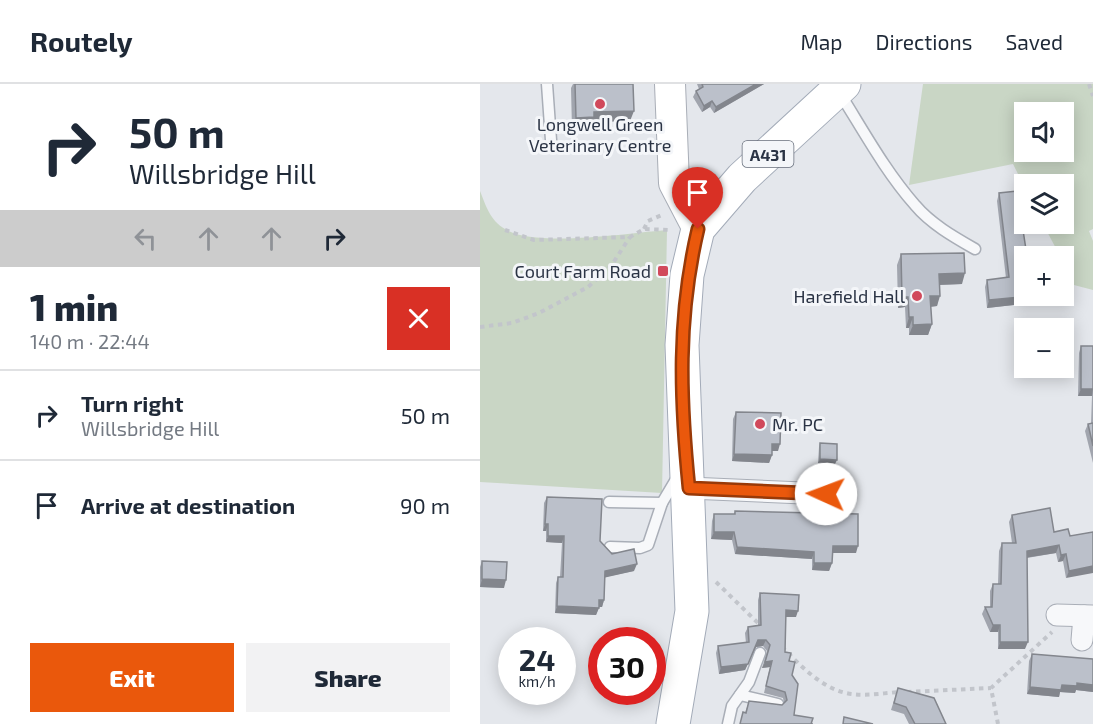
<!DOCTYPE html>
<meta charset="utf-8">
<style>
:root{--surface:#fff;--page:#f2f2f3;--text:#1f2937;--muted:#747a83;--line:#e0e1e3;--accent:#ea580c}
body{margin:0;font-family:"Exo 2",sans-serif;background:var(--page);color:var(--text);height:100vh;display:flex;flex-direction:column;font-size:22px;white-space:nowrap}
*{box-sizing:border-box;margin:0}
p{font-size:20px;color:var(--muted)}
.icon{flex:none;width:33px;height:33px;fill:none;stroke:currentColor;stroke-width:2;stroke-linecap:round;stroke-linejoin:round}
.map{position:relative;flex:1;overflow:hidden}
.panel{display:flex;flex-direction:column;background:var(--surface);width:480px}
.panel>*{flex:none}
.top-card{background:#fff;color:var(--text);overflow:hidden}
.buttons{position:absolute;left:534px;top:18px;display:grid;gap:12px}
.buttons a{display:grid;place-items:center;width:60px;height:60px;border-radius:0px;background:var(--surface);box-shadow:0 3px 15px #0003;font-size:30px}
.speed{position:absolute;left:18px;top:543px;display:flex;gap:12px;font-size:30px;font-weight:700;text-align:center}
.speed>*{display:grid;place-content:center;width:78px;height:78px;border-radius:50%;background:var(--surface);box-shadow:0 3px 15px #0003;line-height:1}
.speed small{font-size:15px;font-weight:400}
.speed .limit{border:9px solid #d22;background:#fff;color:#111}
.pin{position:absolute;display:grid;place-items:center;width:51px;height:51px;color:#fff;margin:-62px -26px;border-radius:50% 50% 50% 0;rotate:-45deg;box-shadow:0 0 6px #0007}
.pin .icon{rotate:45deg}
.me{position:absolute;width:66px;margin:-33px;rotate:272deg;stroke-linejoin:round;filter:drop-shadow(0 0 4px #0008)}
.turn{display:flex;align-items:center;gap:21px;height:126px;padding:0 30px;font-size:27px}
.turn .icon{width:78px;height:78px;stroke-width:2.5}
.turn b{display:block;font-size:42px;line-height:51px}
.lanes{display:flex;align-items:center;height:57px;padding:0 30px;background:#0003;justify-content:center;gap:30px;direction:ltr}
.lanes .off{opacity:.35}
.round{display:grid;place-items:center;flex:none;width:63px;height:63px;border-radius:0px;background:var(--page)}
.head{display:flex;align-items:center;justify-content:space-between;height:102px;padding:0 30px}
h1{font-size:36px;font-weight:800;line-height:45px}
.primary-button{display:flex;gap:12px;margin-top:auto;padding:12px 30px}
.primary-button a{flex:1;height:69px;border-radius:0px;background:var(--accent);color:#fff;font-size:24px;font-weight:800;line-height:69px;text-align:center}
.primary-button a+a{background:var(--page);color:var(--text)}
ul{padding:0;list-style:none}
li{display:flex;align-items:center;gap:18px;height:90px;padding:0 30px;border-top:2px solid var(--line)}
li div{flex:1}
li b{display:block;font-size:22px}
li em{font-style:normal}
header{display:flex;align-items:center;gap:36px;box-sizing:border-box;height:84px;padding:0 30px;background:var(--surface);border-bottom:2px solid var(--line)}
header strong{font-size:28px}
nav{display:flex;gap:33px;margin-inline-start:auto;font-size:21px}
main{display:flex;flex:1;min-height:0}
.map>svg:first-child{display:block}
</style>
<header>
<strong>Routely</strong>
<nav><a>Map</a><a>Directions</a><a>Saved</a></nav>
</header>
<main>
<section class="panel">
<div class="top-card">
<div class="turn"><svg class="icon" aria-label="right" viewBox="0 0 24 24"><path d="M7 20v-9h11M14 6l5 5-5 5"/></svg><div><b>50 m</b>Willsbridge Hill</div></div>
<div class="lanes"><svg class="icon off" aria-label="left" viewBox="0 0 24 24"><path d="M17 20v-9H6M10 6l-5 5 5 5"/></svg><svg class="icon off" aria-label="ahead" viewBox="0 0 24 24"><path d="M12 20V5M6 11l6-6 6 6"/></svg><svg class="icon off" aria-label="ahead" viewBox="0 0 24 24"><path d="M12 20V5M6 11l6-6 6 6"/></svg><svg class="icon" aria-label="right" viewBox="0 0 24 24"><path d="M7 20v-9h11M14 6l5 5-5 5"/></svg></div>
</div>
<div class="head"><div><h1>1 min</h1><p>140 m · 22:44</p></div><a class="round" style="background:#d93025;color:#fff"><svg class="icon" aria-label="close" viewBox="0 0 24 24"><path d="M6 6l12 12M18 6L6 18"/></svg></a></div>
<ul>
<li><svg class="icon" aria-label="right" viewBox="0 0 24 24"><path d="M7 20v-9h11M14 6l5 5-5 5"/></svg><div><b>Turn right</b><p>Willsbridge Hill</p></div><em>50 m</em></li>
<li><svg class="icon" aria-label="arrive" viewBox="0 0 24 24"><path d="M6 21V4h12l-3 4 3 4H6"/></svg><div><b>Arrive at destination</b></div><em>90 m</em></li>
</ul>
<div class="primary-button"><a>Exit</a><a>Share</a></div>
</section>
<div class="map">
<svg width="613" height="640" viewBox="0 0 613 640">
<rect width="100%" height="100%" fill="#e4e7ec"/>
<g fill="#c9d6c5" fill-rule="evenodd">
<path d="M443,0H613V145L609,147L613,157V206L594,201L584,181V172H580L563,140H584V100L544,102L533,80L429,101ZM544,28H584V68H544Z"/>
<path d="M0,107C6,122 10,136 25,145C54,164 149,149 187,146L182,409L0,398Z"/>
</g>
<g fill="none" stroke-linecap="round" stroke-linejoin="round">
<g stroke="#a9aeb7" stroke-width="13">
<g id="lane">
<polyline points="67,0 71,56"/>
<path d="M359,8C383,46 405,87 435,121C451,140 474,153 495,165"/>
<polyline points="129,418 182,419 198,392"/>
<polyline points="130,463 160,464 168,461 182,419"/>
<polyline points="260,611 298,620"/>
<polyline points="248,640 252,622 269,598 280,569"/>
</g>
</g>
<g stroke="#a9aeb7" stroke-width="23">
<g id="street">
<polyline points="209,404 346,410"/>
<polyline points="577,531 613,532"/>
<polyline points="602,556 604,532"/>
</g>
</g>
<g stroke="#a9aeb7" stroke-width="32">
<polyline id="secondary" points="190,0 194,99 218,145"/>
</g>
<g stroke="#a3abb8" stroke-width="35">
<polyline id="primary" points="193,640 212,527 202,261 207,191 218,145 262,94 364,0"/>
</g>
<g stroke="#c2c5cb" stroke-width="4" stroke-dasharray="4.5 4.5" stroke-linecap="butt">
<polyline points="609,0 613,12"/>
<polyline points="164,145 168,137 184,130"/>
<polyline points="25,146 54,156 150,153 164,145 191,146"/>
<polyline points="0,243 32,239 59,229 108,203 131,182 150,153"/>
<polyline points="236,498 280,541"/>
<path d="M302,563C321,582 344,607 372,610C387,612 404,609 420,608"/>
<polyline points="427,608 511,604"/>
<polyline points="518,640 511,604 572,548"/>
</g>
<use href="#lane" stroke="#f7f8fa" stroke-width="10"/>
<use href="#street" stroke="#f7f8fa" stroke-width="21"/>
<use href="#secondary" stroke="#fff" stroke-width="30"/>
<use href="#primary" stroke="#fff" stroke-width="33"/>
</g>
<g fill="#a1a5ae">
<polygon points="93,0 153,0 150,37 113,38 111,44 92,45 91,4"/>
<polygon points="217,0 284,0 234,29 230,23 222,28 213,13 216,7 219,5"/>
<polygon points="519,109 550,219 507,224 505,203 507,196 526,194 517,117"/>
<polygon points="421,170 482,200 460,201 457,222 451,223 452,240 448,251 429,251 429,244 426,244 425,223 418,224 417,181"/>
<polygon points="601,262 613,262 613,379 605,347 608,340 611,340 612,312 598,312 599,269"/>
<polygon points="256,328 298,367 292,367 292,371 289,379 252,377 253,335"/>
<polygon points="340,359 355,380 338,379 339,363"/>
<polygon points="67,413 120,457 132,470 154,487 125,493 124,516 122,523 119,523 116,531 75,529 76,499 78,493 80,493 82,459 66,458 66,447 63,447 64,419"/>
<polygon points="255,427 376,469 352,469 352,479 349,487 332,486 332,475 255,470 252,456 231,455 232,437 234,430 254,430"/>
<polygon points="532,431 574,448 590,452 613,448 586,494 583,477 578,478 576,469 547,474 545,565 518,565 518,548 510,548 502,530 505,523 510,523 510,507 513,500 518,500 519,467 522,459 532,459 529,438"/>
<polygon points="2,477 24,504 0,503 0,483"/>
<polygon points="280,509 316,533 306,533 305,568 309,577 312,591 314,631 333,640 260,640 263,628 265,629 269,617 302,621 304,619 303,614 284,609 290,583 282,584 287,567 283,562 276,563 265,586 239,590 236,569 238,562 266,559 265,549 268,543 278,541 278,516"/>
<polygon points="552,570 613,575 613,608 596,606 595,609 580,608 579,613 547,610 549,577"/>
<polygon points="416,610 466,640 429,640 424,630 411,626"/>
</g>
<g fill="#83868d">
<polygon points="276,0 284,0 234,29 236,23"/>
<polygon points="232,17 230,23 222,28 224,22"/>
<polygon points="154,27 150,37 113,38 111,44 92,45 96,34 114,28"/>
<polygon points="485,189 482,200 456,201 459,190"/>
<polygon points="450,212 460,212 457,222 446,223"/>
<polygon points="553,212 550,219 507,224 509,216"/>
<polygon points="422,213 428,213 425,223 418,224"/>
<polygon points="429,233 433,233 429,244 426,244"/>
<polygon points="452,240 448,251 429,251 433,241"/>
<polygon points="601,305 613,305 612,312 598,312"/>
<polygon points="292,360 300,360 298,367 290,367"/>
<polygon points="254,370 292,371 289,379 252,377"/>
<polygon points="340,375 357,376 355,380 338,379"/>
<polygon points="65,440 68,440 66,447 63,447"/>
<polygon points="234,448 254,448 252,456 231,455"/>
<polygon points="68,452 84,452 82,459 66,458"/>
<polygon points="579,461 576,469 544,474 547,467"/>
<polygon points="353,462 378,462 376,469 350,469"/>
<polygon points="257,463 334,468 332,475 255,470"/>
<polygon points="586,470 583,477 578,478 581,471"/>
<polygon points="334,479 352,479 349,487 332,486"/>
<polygon points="157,480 154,487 123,494 125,487"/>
<polygon points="613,482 613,489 586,494 589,487"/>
<polygon points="2,495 26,496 24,504 0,503"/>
<polygon points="119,516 124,516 122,523 117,523"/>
<polygon points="77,522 119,524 116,531 75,529"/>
<polygon points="306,526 318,527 316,533 304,533"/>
<polygon points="513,541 520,541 518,548 510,548"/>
<polygon points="278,556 286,556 283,562 276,563 265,586 239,590 241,583"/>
<polygon points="520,558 548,558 545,565 518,565"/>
<polygon points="292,577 290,583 282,584 285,578"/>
<polygon points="597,599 613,601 613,608 596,606 595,609 580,608 579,613 547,610 550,603"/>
</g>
<g fill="#bbc0ca" stroke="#83868d" stroke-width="1.5">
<polygon points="95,0 153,0 154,27 114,28 114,33 96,34"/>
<polygon points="222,0 276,0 236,23 232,17 224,22 216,7 223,3"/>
<polygon points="537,107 547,172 544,172 544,212 553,212 509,216 507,196 529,193 519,109"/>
<polygon points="484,169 485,189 459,190 460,212 450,212 452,240 433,241 433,233 429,233 428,213 422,213 421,170"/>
<rect x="601" y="262" width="12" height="43"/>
<polygon points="256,328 301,329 300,360 292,360 292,371 254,370"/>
<polygon points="613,339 613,362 608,340"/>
<polygon points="340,359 357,360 357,376 340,375"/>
<polygon points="67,413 122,415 120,457 132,470 154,465 157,480 125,487 124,516 119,516 119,524 77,522 78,493 83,493 84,452 68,452 68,440 65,440"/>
<polygon points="570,424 574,448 588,445 590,452 613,448 613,482 589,487 586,470 581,471 579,461 547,467 548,558 520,558 520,541 513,541 505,523 512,523 513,500 521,500 522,459 536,459 532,431"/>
<polygon points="255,427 378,430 378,462 353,462 352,479 334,479 334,468 257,463 254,448 234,448 234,430 255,430"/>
<polygon points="2,477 27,478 26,496 2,495"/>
<polygon points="280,509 319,511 318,527 306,526 305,568 311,569 309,577 315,578 312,591 318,600 314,631 333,634 331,640 333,640 260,640 263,628 266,629 269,617 302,621 307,616 305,608 286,602 292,577 285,578 290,561 286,556 278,556 268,580 241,583 238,562 269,558 268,543 281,541"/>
<polygon points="552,570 613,575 613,601 597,599 597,602 582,601 581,606 550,603"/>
<polygon points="418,604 454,614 466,640 435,640 426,623 414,619"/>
<polygon points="364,633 393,640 363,640"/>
</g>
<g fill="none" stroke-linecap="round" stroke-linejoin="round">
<g stroke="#983908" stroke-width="15">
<path id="route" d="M218,145C197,234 200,314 209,404L346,410"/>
</g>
<use href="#route" stroke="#ea580c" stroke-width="10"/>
</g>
<g fill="#d1495b" stroke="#f4f6f9" stroke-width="2">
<circle cx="120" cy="20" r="6"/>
<rect x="177" y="181" width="12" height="12" rx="3"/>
<circle cx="437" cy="212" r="6"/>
<circle cx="280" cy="340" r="6"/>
</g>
<g text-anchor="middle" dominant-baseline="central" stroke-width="6" stroke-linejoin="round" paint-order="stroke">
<rect fill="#f4f6f9" stroke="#676e7b" stroke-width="1.5" x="262.5" y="57" width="51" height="26" rx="4.5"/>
<g font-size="16" font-weight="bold" fill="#2b3445">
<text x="288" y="70">A431</text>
</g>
<g font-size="18" fill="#2b3445" stroke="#f4f6f9" text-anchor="end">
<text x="120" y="40" text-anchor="middle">Longwell Green<tspan x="120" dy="21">Veterinary Centre</tspan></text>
<text x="171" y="187">Court Farm Road</text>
<text x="425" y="212">Harefield Hall</text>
<text x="292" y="340" text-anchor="start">Mr. PC</text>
</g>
</g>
</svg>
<div class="buttons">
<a><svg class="icon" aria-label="sound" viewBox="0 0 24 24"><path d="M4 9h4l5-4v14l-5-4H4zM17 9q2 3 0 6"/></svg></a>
<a><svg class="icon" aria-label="layers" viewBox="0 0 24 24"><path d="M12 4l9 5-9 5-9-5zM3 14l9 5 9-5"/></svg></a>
<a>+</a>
<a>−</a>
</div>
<div class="speed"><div>24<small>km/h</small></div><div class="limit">30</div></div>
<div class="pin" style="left:218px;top:145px;background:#d93025"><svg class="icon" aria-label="arrive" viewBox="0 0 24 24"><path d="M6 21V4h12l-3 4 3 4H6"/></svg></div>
<svg class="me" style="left:346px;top:410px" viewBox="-20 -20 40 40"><circle r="19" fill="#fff"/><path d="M0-13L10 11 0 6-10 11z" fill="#ea580c"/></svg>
</div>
</main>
